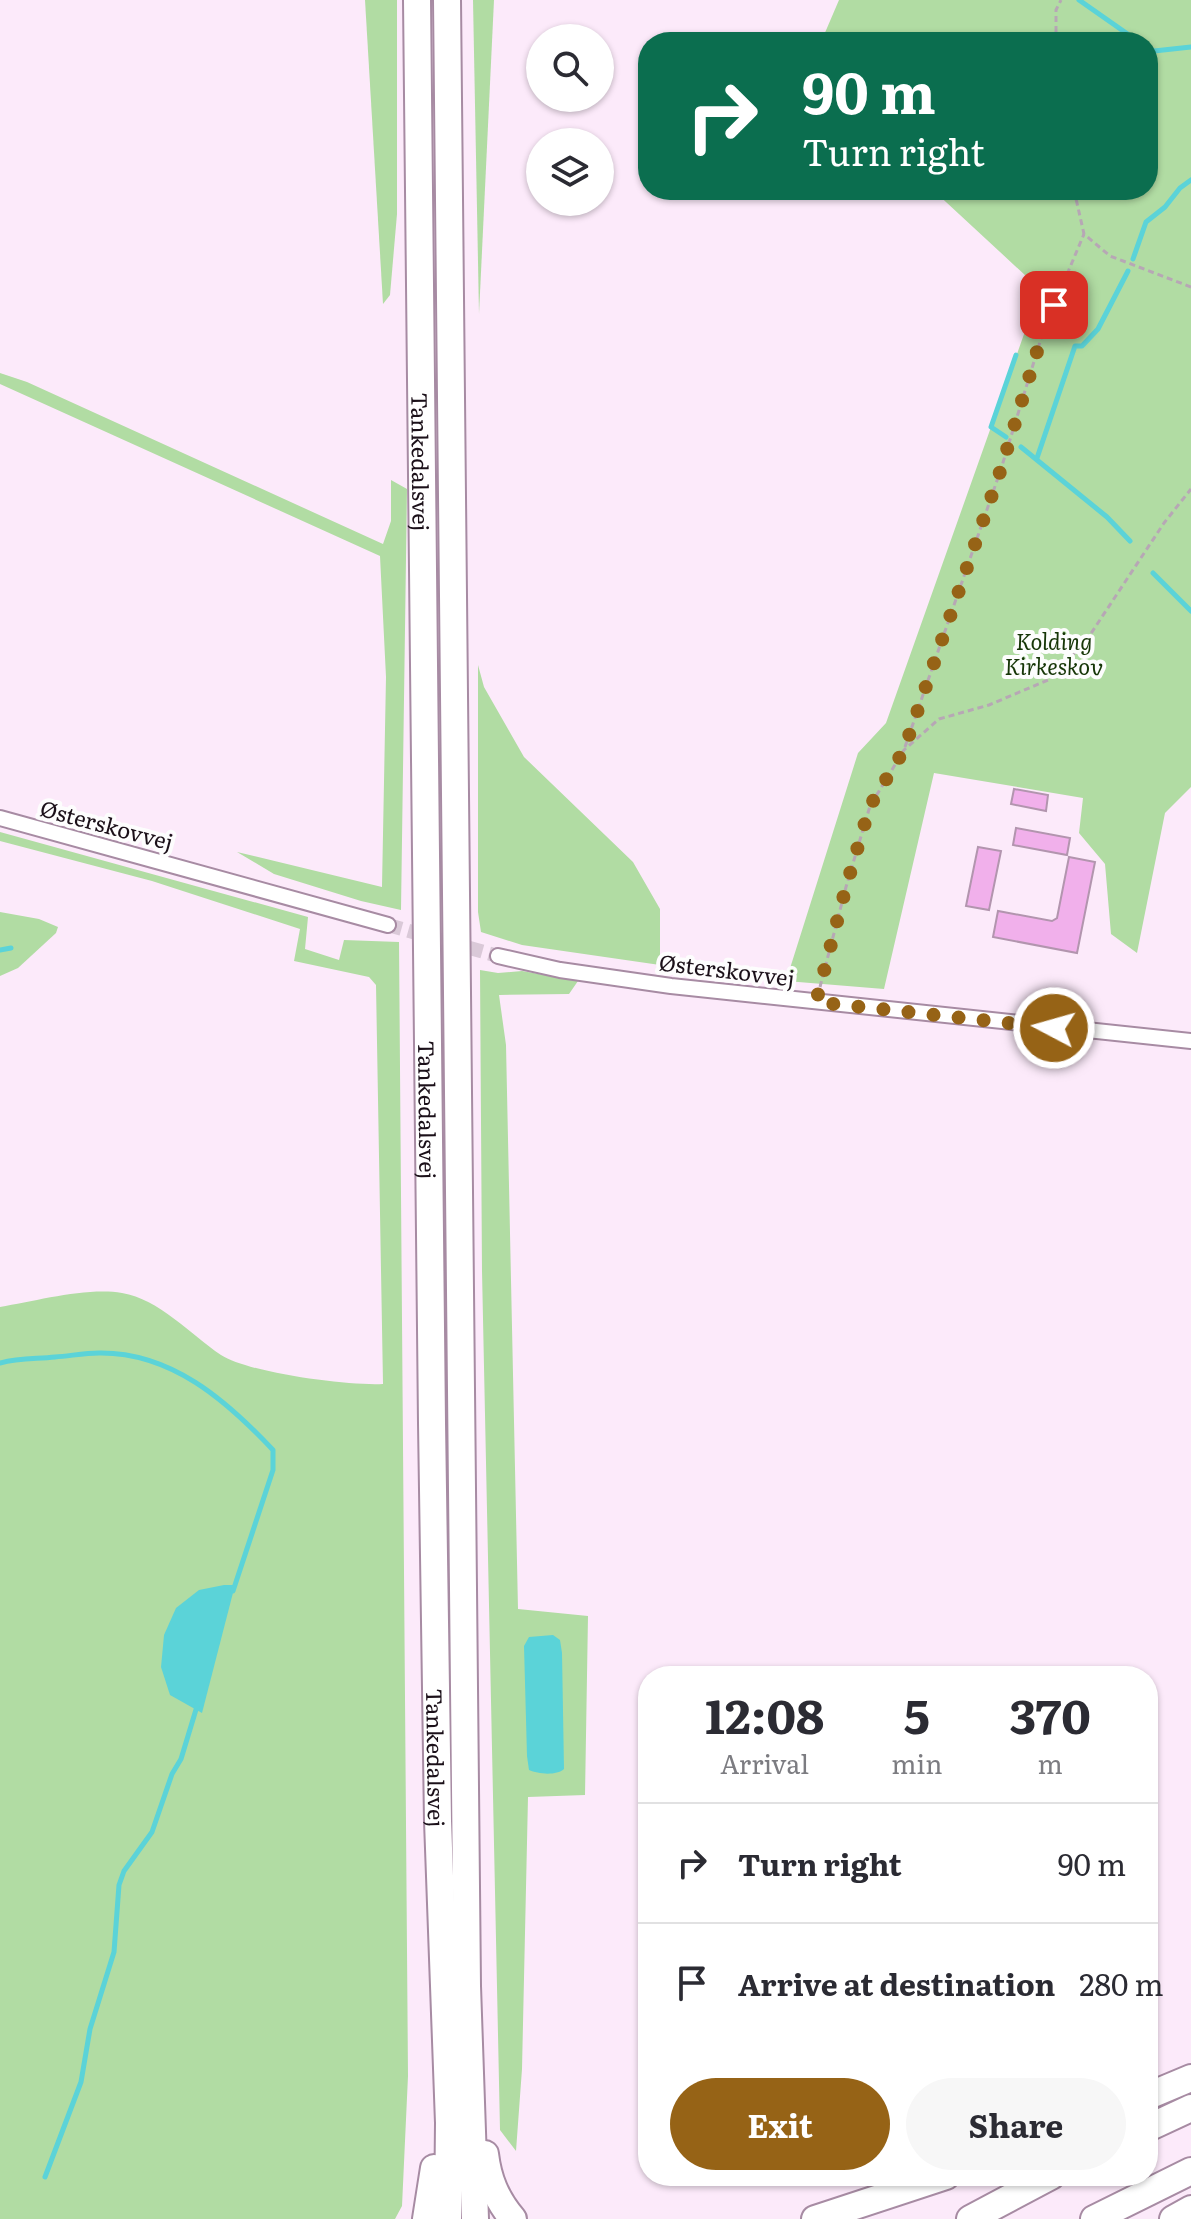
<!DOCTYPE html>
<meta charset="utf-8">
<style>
:root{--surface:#fff;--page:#f7f7f7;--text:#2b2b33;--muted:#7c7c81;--line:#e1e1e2;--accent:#966316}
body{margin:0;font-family:Literata,serif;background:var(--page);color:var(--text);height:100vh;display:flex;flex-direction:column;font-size:30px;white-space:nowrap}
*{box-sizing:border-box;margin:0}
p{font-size:26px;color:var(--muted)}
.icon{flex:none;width:44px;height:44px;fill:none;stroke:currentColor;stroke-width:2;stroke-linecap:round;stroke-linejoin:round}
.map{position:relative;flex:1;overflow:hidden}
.panel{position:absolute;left:638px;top:1666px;width:520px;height:520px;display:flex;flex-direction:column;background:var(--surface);border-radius:32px;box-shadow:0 2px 6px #0004}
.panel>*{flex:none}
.banner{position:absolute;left:638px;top:32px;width:520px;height:168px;border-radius:32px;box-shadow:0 2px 6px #0004;background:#0b6e4f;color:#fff;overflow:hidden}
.fabs{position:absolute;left:526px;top:24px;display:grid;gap:16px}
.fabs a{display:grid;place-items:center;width:88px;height:88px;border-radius:50%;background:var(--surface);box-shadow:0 2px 6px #0004;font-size:40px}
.pin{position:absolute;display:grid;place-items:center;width:68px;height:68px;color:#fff;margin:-34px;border-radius:16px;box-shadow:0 4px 12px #0006}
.me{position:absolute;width:88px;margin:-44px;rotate:276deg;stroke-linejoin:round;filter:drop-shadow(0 0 6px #0008)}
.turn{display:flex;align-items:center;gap:28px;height:168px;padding:0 32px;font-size:36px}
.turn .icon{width:104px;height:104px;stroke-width:2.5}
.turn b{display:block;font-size:56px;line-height:68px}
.eta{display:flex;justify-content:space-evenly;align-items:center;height:136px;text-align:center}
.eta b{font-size:48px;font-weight:700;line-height:56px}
.primary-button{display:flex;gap:16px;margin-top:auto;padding:16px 32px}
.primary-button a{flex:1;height:92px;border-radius:48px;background:var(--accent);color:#fff;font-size:32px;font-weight:700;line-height:92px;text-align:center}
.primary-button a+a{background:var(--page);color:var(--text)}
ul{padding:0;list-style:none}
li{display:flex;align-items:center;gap:24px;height:120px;padding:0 32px;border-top:2px solid var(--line)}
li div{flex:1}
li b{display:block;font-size:30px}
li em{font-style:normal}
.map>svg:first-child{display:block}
</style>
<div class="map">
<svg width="1191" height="2219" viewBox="0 0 1191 2219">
<rect width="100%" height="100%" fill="#fceafa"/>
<g fill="#b1dca3">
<polygon points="365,0 397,0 397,214 390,295 383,304"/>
<polygon points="473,0 494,0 479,314"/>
<polygon points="839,0 1191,0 1191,787 1165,813 1137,953 1111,934 1105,864 1079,833 1083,798 934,773 884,989 786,981 858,753 886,723 1040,289 933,190 1148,190 1148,42 821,42"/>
<polygon points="0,373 27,382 383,544 391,521 391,480 407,489 401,910 361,901 274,874 237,852 382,887 386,677 380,556 0,384"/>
<polygon points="478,665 484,687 524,757 633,862 660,909 660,965 522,945 481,932 478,912"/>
<path d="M0,832L308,917L305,949L339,960L344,940L399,942L408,2076L402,2206L395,2219H0V1307C36,1301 87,1287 122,1293C159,1299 190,1334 221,1355C249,1373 348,1386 383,1384L376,985L369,977L294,961L300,929L152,881L0,841Z"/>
<polygon points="0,912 39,919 58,927 56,933 18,968 0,976"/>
<polygon points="480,970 498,973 522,971 578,981 569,994 499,995 506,1045 518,1609 588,1616 585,1795 528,1797 522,2069 516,2151 500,2130 482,1271"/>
</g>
<g fill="#5bd3d8">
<polygon points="224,1585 235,1585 202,1713 170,1695 161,1667 164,1635 176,1608 199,1590"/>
<path d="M553,1635L560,1640L562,1653L564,1769C556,1776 538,1774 529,1770L527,1756L524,1646L529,1637Z"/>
</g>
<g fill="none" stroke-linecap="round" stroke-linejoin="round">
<g stroke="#5bd3d8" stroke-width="5">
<polyline points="1079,0 1139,42"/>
<polyline points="1148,47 1154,51 1191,47"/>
<polyline points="1133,259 1146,222 1165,207 1180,188 1191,180"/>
<polyline points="1006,437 991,427 1016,355"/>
<polyline points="1021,447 1107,517 1130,541"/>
<polyline points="1037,458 1075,346 1082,346 1098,329 1128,271"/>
<polyline points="1153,573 1191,611"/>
<polyline points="0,950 11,948"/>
<path d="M0,1363C19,1358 36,1359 55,1357C70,1356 84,1353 99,1353C171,1352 226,1400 273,1450V1470L233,1591"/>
<polyline points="45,2177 81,2082 90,2029 114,1952 119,1885 124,1871 152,1832 172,1774 181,1759 198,1703"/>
</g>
</g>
<g fill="#f1b0eb" stroke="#b295ae" stroke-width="2">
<polygon points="1014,789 1048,795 1046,811 1011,804"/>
<polygon points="1016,828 1070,838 1067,855 1013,845"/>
<polygon points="978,847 1001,851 989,910 966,906"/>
<polygon points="1069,857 1095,862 1077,953 993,937 998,911 1052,921 1057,918"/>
</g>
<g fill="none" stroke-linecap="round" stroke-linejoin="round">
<polyline stroke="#dac9d8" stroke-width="14" stroke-dasharray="14 7" stroke-linecap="butt" points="388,925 498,956"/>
<g stroke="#a78ba3" stroke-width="18">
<g id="street">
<polyline points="0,818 388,925"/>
<polyline points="498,956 560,970 671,986 1191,1041"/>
</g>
</g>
<g stroke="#a78ba3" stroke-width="30">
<g id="highway">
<path id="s1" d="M417,0L432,1423L438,1821L449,2123L448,2219"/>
<polyline points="447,0 467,1986 475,2219"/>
<polyline points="1148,2096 1191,2078"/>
<polyline points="1148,2128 1191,2108"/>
<path d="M485,2154C488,2179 496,2199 513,2219"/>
<polyline points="426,2219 434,2168"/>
<polyline points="815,2219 946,2176"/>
<polyline points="970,2219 1051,2176"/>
<polyline points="1094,2219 1191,2171"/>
<polyline points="1173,2219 1191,2209"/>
</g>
</g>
<g stroke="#b7a7b5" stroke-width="3" stroke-dasharray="6 4" stroke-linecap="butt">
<polyline points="1056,42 1056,10 1061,0"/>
<polyline points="1074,190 1084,234 1110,256 1191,287"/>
<polyline points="905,747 1001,469 1044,329 1084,234"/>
<polyline points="820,987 846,887 870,806 904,750 939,719 989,705 1048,680 1086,641 1164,523 1191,489"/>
</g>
<use href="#street" stroke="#fff" stroke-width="14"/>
<use href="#highway" stroke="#fff" stroke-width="26"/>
</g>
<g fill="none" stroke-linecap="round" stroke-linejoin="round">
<polyline stroke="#966316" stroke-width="14" stroke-dasharray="0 25.2" points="1054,305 1044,329 1001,469 904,750 870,806 846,887 816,1002 1054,1028"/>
</g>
<g text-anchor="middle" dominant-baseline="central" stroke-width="8" stroke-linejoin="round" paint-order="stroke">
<g font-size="22" fill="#1b1019" stroke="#fdfdfd">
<text stroke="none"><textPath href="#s1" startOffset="462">Tankedalsvej</textPath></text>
<text transform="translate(107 824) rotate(15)">Østerskovvej</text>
<text transform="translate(727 969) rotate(7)">Østerskovvej</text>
<text stroke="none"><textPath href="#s1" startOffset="1110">Tankedalsvej</textPath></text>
<text stroke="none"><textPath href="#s1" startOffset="1758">Tankedalsvej</textPath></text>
</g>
<g font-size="22" font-style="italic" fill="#163607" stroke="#fdfdfd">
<text x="1054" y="640">Kolding<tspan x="1054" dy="25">Kirkeskov</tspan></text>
</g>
</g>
</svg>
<div class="fabs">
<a><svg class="icon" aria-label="search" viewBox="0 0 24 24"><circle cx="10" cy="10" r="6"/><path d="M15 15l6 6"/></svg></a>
<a><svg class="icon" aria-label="layers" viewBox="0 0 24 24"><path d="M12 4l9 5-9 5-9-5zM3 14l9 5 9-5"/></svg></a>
</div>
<div class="pin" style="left:1054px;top:305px;background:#d93025"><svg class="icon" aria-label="arrive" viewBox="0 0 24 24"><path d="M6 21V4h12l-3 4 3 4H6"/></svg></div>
<svg class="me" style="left:1054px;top:1028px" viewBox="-20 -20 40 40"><circle r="17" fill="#966316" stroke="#fff" stroke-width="3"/><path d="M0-11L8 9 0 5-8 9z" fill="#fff"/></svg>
<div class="banner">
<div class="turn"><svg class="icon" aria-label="right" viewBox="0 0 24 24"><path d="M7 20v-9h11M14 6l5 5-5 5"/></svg><div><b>90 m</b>Turn right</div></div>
</div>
<section class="panel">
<div class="eta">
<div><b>12:08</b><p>Arrival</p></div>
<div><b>5</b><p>min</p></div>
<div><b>370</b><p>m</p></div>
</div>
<ul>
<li><svg class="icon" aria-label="right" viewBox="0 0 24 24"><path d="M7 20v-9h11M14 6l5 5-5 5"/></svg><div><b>Turn right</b></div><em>90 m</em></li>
<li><svg class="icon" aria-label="arrive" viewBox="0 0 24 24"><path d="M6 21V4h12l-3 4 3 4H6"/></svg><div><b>Arrive at destination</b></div><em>280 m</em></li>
</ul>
<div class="primary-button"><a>Exit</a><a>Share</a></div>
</section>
</div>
